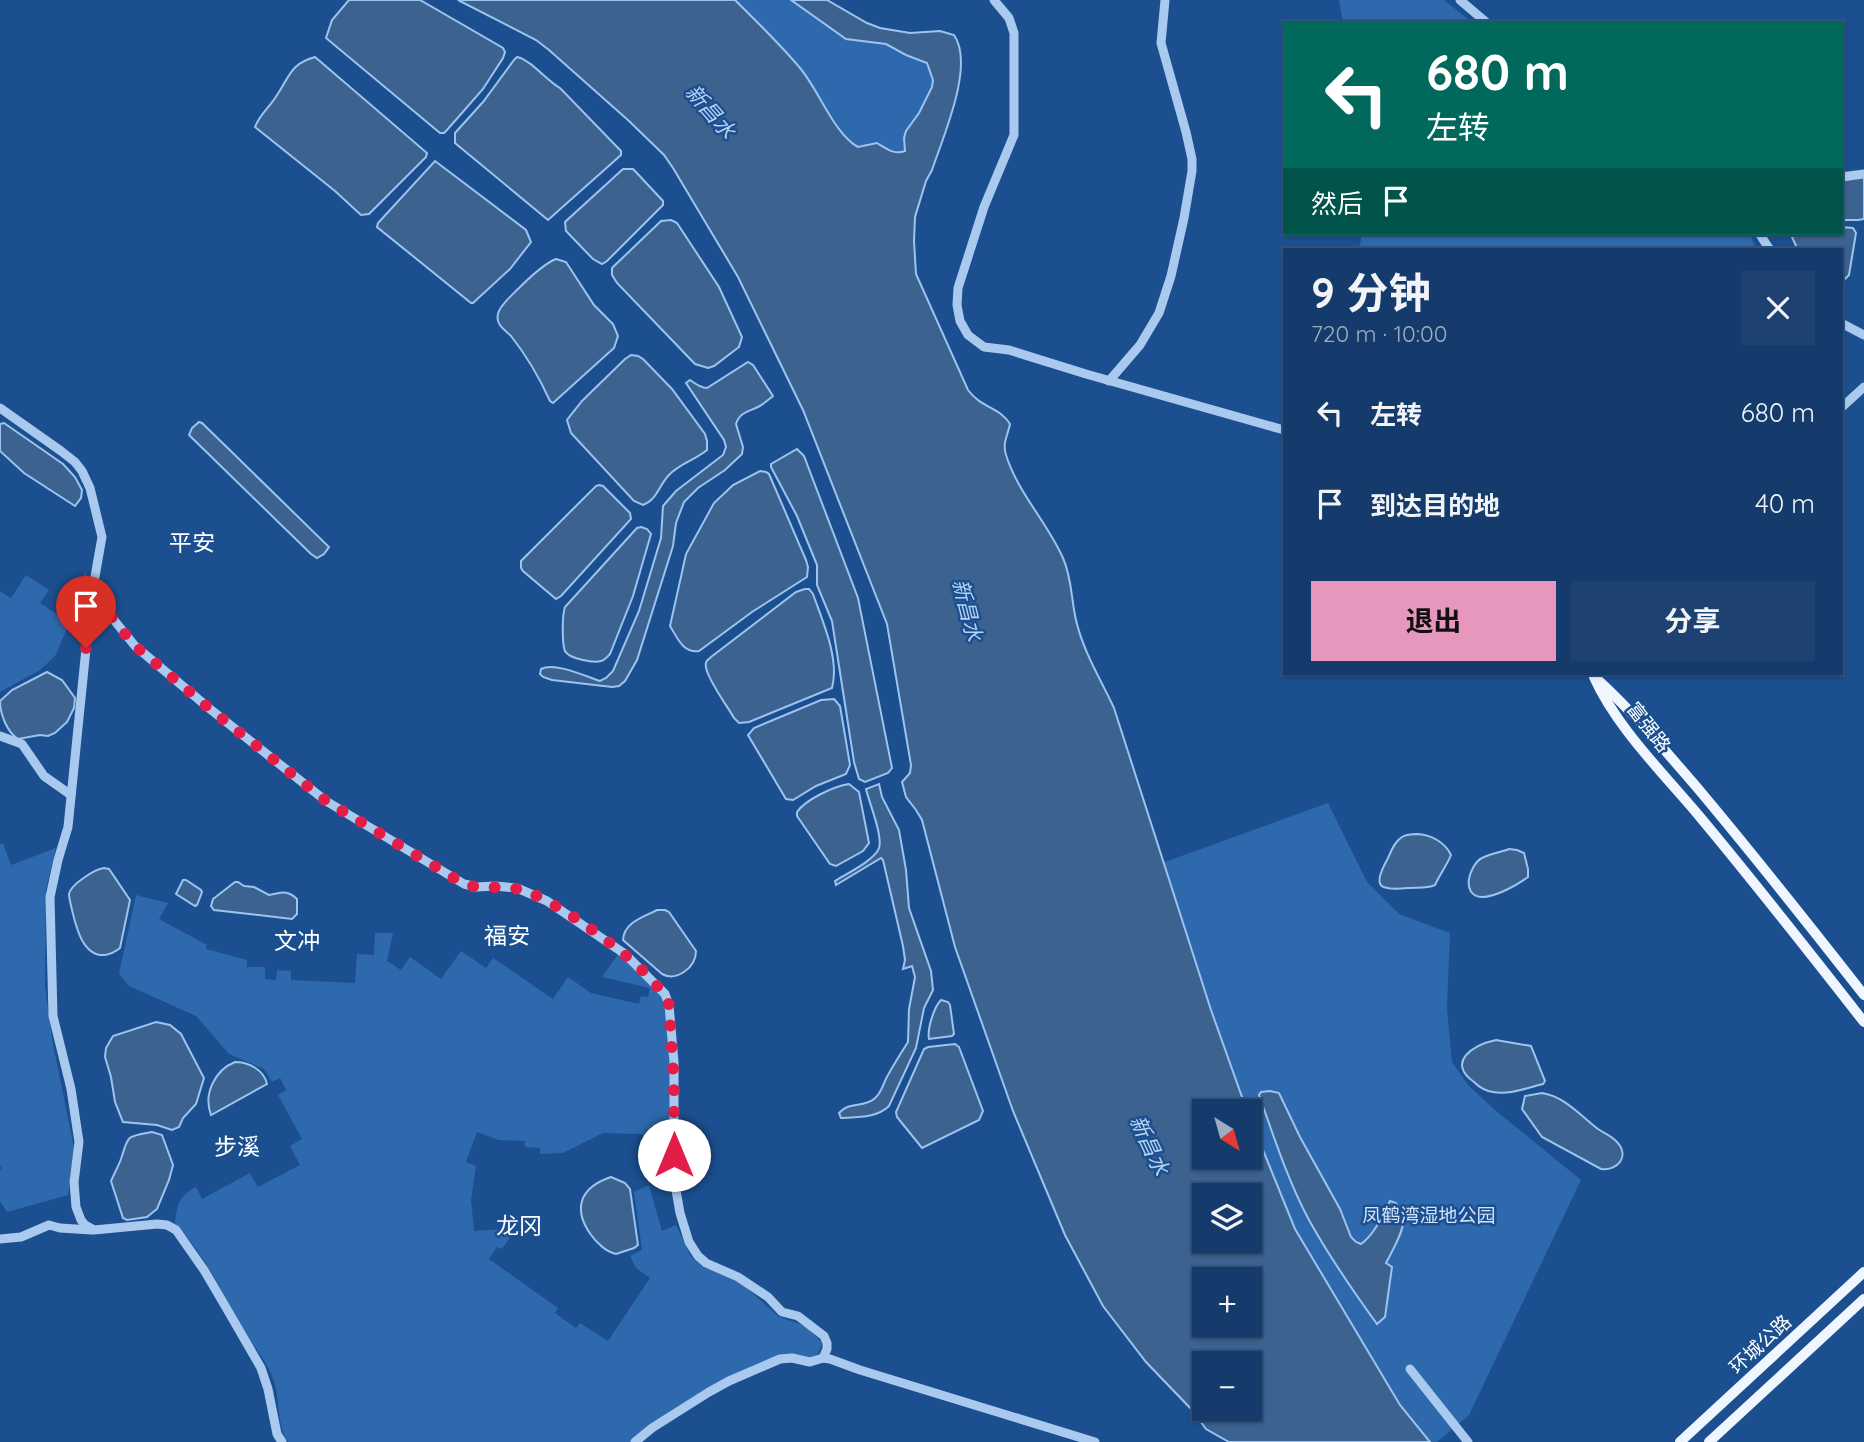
<!DOCTYPE html>
<html lang="zh">
<meta charset="utf-8">
<style>
:root{--surface:#143b6b;--page:#1d4271;--text:#f1f3f6;--muted:#9dadc1;--line:#33557e;--accent:#e797bd}
body{margin:0;font-family:Quicksand,"Noto Sans SC",sans-serif;background:var(--page);color:var(--text);height:100vh;display:flex;flex-direction:column;font-size:26px;white-space:nowrap}
*{box-sizing:border-box;margin:0}
p{font-size:23px;color:var(--muted)}
.icon{flex:none;width:38px;height:38px;fill:none;stroke:currentColor;stroke-width:2;stroke-linecap:round;stroke-linejoin:round}
.map{position:relative;flex:1;overflow:hidden}
.details{position:absolute;left:1283px;top:248px;width:560px;height:427px;display:flex;flex-direction:column;background:var(--surface);border-radius:0px;box-shadow:0 2px 5px #0004,0 0 0 2px var(--line)}
.details>*{flex:none}
.banner{position:absolute;left:1283px;top:21px;width:560px;height:214px;border-radius:0px;box-shadow:0 2px 5px #0004,0 0 0 2px var(--line);background:#00695c;color:#fff;overflow:hidden}
.needle{width:46px;rotate:143deg}
.buttons{position:absolute;left:1192px;top:1099px;display:grid;gap:14px}
.buttons a{display:grid;place-items:center;width:70px;height:70px;border-radius:0px;background:var(--surface);box-shadow:0 2px 5px #0004,0 0 0 2px var(--line);font-size:35px}
.pin{position:absolute;display:grid;place-items:center;width:60px;height:60px;color:#fff;margin:-72px -30px;border-radius:50% 50% 50% 0;rotate:-45deg;box-shadow:0 0 7px #0007}
.pin .icon{rotate:45deg}
.me{position:absolute;width:77px;margin:-38px;rotate:0deg;stroke-linejoin:round;filter:drop-shadow(0 0 5px #0008)}
.turn{display:flex;align-items:center;gap:24px;height:147px;padding:0 28px;font-size:32px}
.turn .icon{width:91px;height:91px;stroke-width:2.5}
.turn b{display:block;font-size:49px;line-height:60px}
.then{display:flex;align-items:center;height:66px;padding:0 28px;background:#0003;gap:14px;font-size:26px}
.round{display:grid;place-items:center;flex:none;width:74px;height:74px;border-radius:0px;background:var(--page)}
.head{display:flex;align-items:center;justify-content:space-between;height:119px;padding:0 28px}
h1{font-size:42px;font-weight:700;line-height:52px}
.primary-button{display:flex;gap:14px;margin-top:auto;padding:14px 28px}
.primary-button a{flex:1;height:80px;border-radius:0px;background:var(--accent);color:#111;font-size:28px;font-weight:700;line-height:80px;text-align:center}
.primary-button a+a{background:var(--page);color:var(--text)}
ul{padding:0;list-style:none}
li{display:flex;align-items:center;gap:21px;height:91px;padding:0 28px}
li div{flex:1}
li b{display:block;font-size:26px}
li em{font-style:normal}
.map>svg:first-child{display:block}
</style>
<div class="map">
<svg width="1864" height="1442" viewBox="0 0 1864 1442">
<rect width="100%" height="100%" fill="#1b4f8f"/>
<g fill="#2e69ad">
<path d="M735,0H791L846,39L886,44L906,55L927,63C950,101 896,118 905,151C893,154 887,149 877,143C859,144 863,153 846,137L801,69L769,34Z"/>
<polygon points="1339,0 1444,0 1473,23 1343,23"/>
<polygon points="1363,233 1749,233 1757,250 1358,250"/>
<polygon points="86,572 87,584 55,656 40,670 0,692 0,591 11,598 26,575 49,590 40,603 58,615"/>
<polygon points="1328,803 1367,882 1399,914 1450,933 1447,1009 1452,1062 1468,1085 1495,1110 1581,1180 1469,1415 1437,1442 1430,1442 1400,1405 1295,1229 1250,1118 1250,1111 1247,1111 1237,1088 1162,863"/>
<polygon points="3,843 11,865 56,848 46,889 45,986 53,1044 74,1148 68,1195 7,1212 0,1201 0,1170 2,1168 0,1166 0,844"/>
<path d="M136,895L168,903L159,919L207,945L206,949L247,960V967H265V979L276,980L277,970L291,971V980L355,983L357,954L374,955L375,933H393L387,961L401,970L410,957L441,979L461,951L486,968L493,958L553,999L568,977L591,993L639,1004L641,996L648,997L650,988L602,977L619,953L661,994L666,1004L671,1064V1150H661L641,1134L603,1133L563,1153L540,1154V1148L525,1147V1141L499,1140L477,1132L466,1162L476,1166L471,1200L474,1231L502,1229V1221H513L515,1230L502,1249L497,1247L489,1259L558,1308L555,1313L576,1328L580,1323L608,1341L650,1278L636,1268L630,1256L642,1250L634,1192L649,1185L662,1231L676,1225L691,1257L703,1267L739,1281L779,1317L806,1326L822,1343L818,1354L809,1359H770L631,1442H288C277,1426 280,1403 275,1385C270,1366 256,1349 246,1333C226,1299 203,1251 175,1224C177,1205 178,1197 196,1187L202,1199L250,1173L258,1187L300,1165L290,1146L302,1139L278,1095L286,1090L280,1078L272,1082L264,1069L229,1054L196,1016L129,986L119,974Z"/>
</g>
<g fill="#3c6290" stroke="#9cc4f0" stroke-width="2" fill-rule="evenodd">
<polygon points="349,0 420,0 503,48 505,52 503,58 483,89 447,130 444,133 440,133 326,38 332,20"/>
<path d="M458,0H735C757,22 780,44 800,68C818,89 835,135 858,147L877,143C887,149 894,155 905,151L904,138L906,131L919,113L932,87L933,80L927,63L906,55L886,44L846,39L791,0H827L867,23L880,28L910,33L940,31L954,35C975,65 943,137 932,170L926,181L915,217L914,241L916,274L968,390C981,408 1001,408 1010,424C1008,435 1002,443 1006,455C1018,493 1047,522 1063,558C1072,578 1071,599 1076,620C1083,651 1101,680 1114,708L1211,1010L1247,1111H1204V1157H1250V1118L1295,1229L1400,1405L1430,1442H1229L1206,1429L1192,1410L1146,1362L1103,1306L1065,1235L1013,1111L955,947L922,820L916,810L906,797L902,782L910,773L911,765L887,624L803,410L738,277L673,168L664,155L629,121L549,50L536,40ZM1204,1195H1250V1241H1204ZM1204,1279H1250V1325H1204ZM1204,1363H1250V1409H1204Z"/>
<path d="M315,57L427,153L426,157L369,214L361,215L335,191L255,127C260,114 270,107 277,95C290,76 290,64 315,57Z"/>
<path d="M517,57C531,60 546,80 560,88L621,151V155L548,220L455,143V133L483,102L514,60Z"/>
<polygon points="435,161 526,230 531,242 510,269 473,303 471,303 377,227 378,223"/>
<polygon points="623,169 633,169 635,171 663,201 663,205 607,261 602,264 593,259 566,231 565,222"/>
<polygon points="1864,176 1864,219 1858,220 1841,220 1841,181"/>
<polygon points="671,220 677,223 719,287 742,337 739,347 714,366 708,368 695,364 617,283 612,275 612,268 661,221"/>
<polygon points="1841,227 1853,228 1856,233 1849,275 1841,283 1841,250 1798,250 1791,235 1793,233 1841,233"/>
<path d="M556,259L566,262L594,305L613,324L618,336L614,348L553,403L550,401C540,379 526,355 511,336C505,330 495,324 498,314C499,306 512,295 518,289C528,279 543,264 556,259Z"/>
<path d="M631,355L638,356L643,359L672,389L705,434L707,441V450C695,460 679,464 669,475C659,485 657,500 643,505L634,501L571,433L567,420L582,401L625,359Z"/>
<path d="M748,362L753,365L773,396C768,400 764,404 758,407C748,412 740,412 736,424L743,447L742,454L725,470L698,488L684,502L676,523L673,546L637,660L625,681L619,686L612,687L552,680L543,677L540,674L541,669C555,662 585,676 600,681L606,678L613,671L639,611L661,538L663,506L676,491L723,455L726,447L724,440L686,383L690,380C694,383 702,388 707,388Z"/>
<polygon points="199,422 202,423 329,547 324,554 317,558 311,554 189,435 192,428"/>
<polygon points="4,423 63,464 75,477 82,490 81,498 75,506 24,473 0,451 0,424"/>
<polygon points="797,449 804,456 858,598 892,768 888,773 865,782 859,779 854,762 832,621 817,585 817,565 797,516 771,467 771,464"/>
<path d="M760,471L766,472L769,474L806,560L808,567L807,577L752,612L699,651C683,653 678,639 670,626L686,554L714,503L733,485Z"/>
<polygon points="599,485 603,486 630,513 631,519 561,596 556,599 523,571 521,568 521,561 596,486"/>
<path d="M641,527L647,529L651,534L633,596L610,654C607,657 605,660 601,661C594,663 569,659 565,651C562,644 562,615 565,607L637,528Z"/>
<path d="M805,589H809L813,594C822,620 840,659 832,688L749,722L739,723L734,718C728,707 707,679 706,667C705,661 707,661 711,657L796,592Z"/>
<path d="M47,672L62,680L75,698L74,708L67,722L55,733L48,736L40,735L18,739C7,732 0,714 0,701L12,690Z"/>
<polygon points="834,699 840,706 850,765 846,774 816,786 793,800 786,799 748,735 754,728 821,700"/>
<path d="M849,784L859,792L869,843L863,851L836,866L830,864L797,816V812C805,800 834,786 849,784Z"/>
<path d="M879,784L882,797L899,830L906,870L909,908L931,971L933,990L924,1008L916,1048L889,1106C877,1118 857,1117 841,1118L839,1113C849,1101 863,1108 874,1099C882,1093 883,1083 888,1075C894,1064 901,1053 908,1042L909,1009L915,977L912,966L903,969L905,960L903,946L883,860L881,858L836,885L835,881C846,874 875,860 879,848C883,836 869,802 866,789Z"/>
<path d="M1418,834C1431,835 1445,842 1451,855C1447,865 1440,874 1435,885C1426,889 1417,887 1408,888C1379,891 1372,887 1387,860C1391,852 1394,842 1402,837C1407,834 1412,834 1418,834Z"/>
<path d="M1509,849L1517,850L1524,853L1528,869V877C1517,885 1496,897 1482,897C1460,896 1469,865 1482,858C1490,854 1501,852 1509,849Z"/>
<path d="M104,868L109,869L130,900L120,948C115,952 112,954 105,955C83,957 76,927 72,910C71,905 69,898 69,894C70,885 95,869 104,868Z"/>
<polygon points="183,880 186,880 201,890 202,892 197,905 195,906 176,894"/>
<path d="M235,882H238L244,886L254,887L269,895C281,893 287,889 297,899V914L292,919L214,910L211,906L213,899Z"/>
<path d="M657,910H665L669,912L696,951C696,967 677,982 662,974L623,940C624,922 644,917 657,910Z"/>
<path d="M941,1000L948,1002L950,1005L954,1034L952,1036L929,1039C927,1029 934,1007 941,1000Z"/>
<polygon points="156,1022 170,1025 181,1034 204,1078 196,1104 183,1118 179,1127 172,1130 157,1125 123,1122 115,1102 111,1077 105,1057 106,1048 113,1036"/>
<path d="M1496,1040L1531,1046L1545,1081L1543,1084C1527,1088 1509,1095 1493,1092C1486,1091 1479,1087 1474,1082C1446,1062 1473,1045 1496,1040Z"/>
<polygon points="955,1044 959,1047 983,1111 979,1120 922,1148 897,1117 896,1112 924,1049 928,1047"/>
<path d="M235,1062C249,1062 264,1070 267,1084L211,1115C203,1094 215,1070 235,1062Z"/>
<path d="M1270,1091L1279,1093L1300,1137L1340,1209L1351,1237L1356,1242L1361,1244C1375,1234 1382,1216 1390,1201L1396,1203C1398,1207 1403,1214 1403,1219C1405,1230 1391,1253 1386,1263L1392,1267L1385,1317L1377,1324C1353,1291 1329,1256 1309,1220C1288,1181 1274,1137 1259,1095L1261,1092Z"/>
<path d="M1542,1093C1564,1096 1581,1116 1598,1129C1604,1133 1612,1136 1617,1142C1630,1156 1618,1171 1601,1169L1542,1137L1522,1109L1525,1096Z"/>
<path d="M152,1132L162,1135L173,1165L169,1180L157,1209L147,1217L127,1220L123,1218L111,1181C114,1174 118,1167 121,1159C129,1135 125,1137 152,1132Z"/>
<path d="M611,1177L625,1183L630,1189L638,1245L634,1248L616,1254C598,1250 576,1221 582,1201C586,1188 599,1181 611,1177Z"/>
</g>
<g fill="none" stroke-linecap="round" stroke-linejoin="round">
<g stroke="#a9c9ee" stroke-width="9">
<polyline points="994,0 1009,18 1014,33 1014,135 984,207 958,288 957,305 960,321 968,335 984,347 1009,350 1086,374 1284,430"/>
<polyline points="1460,0 1487,23"/>
<polyline points="1841,177 1864,174"/>
<polyline points="1759,233 1770,250"/>
<polyline points="1841,323 1864,335"/>
<polyline points="1109,381 1140,345 1159,313 1171,276 1184,218 1192,171 1192,159 1186,132 1161,43 1165,0"/>
<polyline points="0,408 61,451 75,462 82,471 90,488 102,537 91,599 68,827 58,860 50,897 53,1016 71,1089 79,1142 74,1182 76,1207 81,1220 85,1225 94,1230 157,1224 167,1225 176,1230 204,1270 224,1304 261,1368 268,1389 277,1434 282,1442"/>
<polyline points="1841,408 1864,387"/>
<polyline points="92,593 135,646 210,709 326,801 464,884 477,887 495,886 517,888 547,901 625,954 665,994 669,1005 674,1062 674,1179 680,1213 689,1242 698,1256 706,1263 738,1277 768,1297 782,1312 798,1316 824,1336 827,1343 827,1349 823,1358"/>
<polyline points="0,736 22,744 44,776 71,795"/>
<polyline points="0,1239 21,1237 49,1225 60,1228 92,1230"/>
<polyline points="1410,1369 1468,1442"/>
<polyline points="635,1442 652,1428 709,1392 729,1381 780,1359 792,1358 810,1362 823,1358 830,1359 860,1370 1095,1442"/>
</g>
<g stroke="#f0f6ff" stroke-width="10">
<path d="M1594,677C1616,727 1665,775 1700,817C1756,884 1810,953 1864,1022"/>
<path d="M1599,681C1636,715 1667,753 1700,791C1756,858 1810,926 1864,995"/>
<polyline points="1680,1442 1864,1272"/>
<polyline points="1709,1442 1864,1299"/>
</g>
</g>
<g fill="none" stroke-linecap="round" stroke-linejoin="round">
<path stroke="#e11d48" stroke-width="12" stroke-dasharray="0 21.6" d="M86,648L92,593L135,646L210,709L316,793L326,801L464,884C481,890 500,885 518,889C552,896 659,972 669,1005L674,1085V1155"/>
</g>
<g text-anchor="middle" dominant-baseline="central" stroke-width="5" stroke-linejoin="round" paint-order="stroke">
<g font-size="19" fill="#fff" stroke="#1b4f8f">
<text transform="translate(1649 727) rotate(52)">富强路</text>
<text transform="translate(1760 1344) rotate(-43)">环城公路</text>
</g>
<g font-size="19" fill="#cfe3fa" stroke="#1b4f8f">
<text x="1429" y="1215">凤鹤湾湿地公园</text>
</g>
<g font-size="21" font-style="italic" fill="#b5d3f5" stroke="#1b4f8f">
<text transform="translate(711 111) rotate(49)">新昌水</text>
<text transform="translate(968 610) rotate(76)">新昌水</text>
<text transform="translate(1150 1145) rotate(65)">新昌水</text>
</g>
<g font-size="23" fill="#fff" stroke="#1b4f8f">
<text x="192" y="542">平安</text>
<text x="507" y="935">福安</text>
<text x="297" y="940">文冲</text>
<text x="237" y="1146">步溪</text>
<text x="519" y="1225">龙冈</text>
</g>
</g>
</svg>
<div class="buttons">
<a><svg class="needle" viewBox="-14 -14 28 28"><path d="M0-13l5 13h-10z" fill="#e53935"/><path d="M0 13l5-13h-10z" fill="#9dadc1"/></svg></a>
<a><svg class="icon" aria-label="layers" viewBox="0 0 24 24"><path d="M12 4l9 5-9 5-9-5zM3 14l9 5 9-5"/></svg></a>
<a>+</a>
<a>−</a>
</div>
<div class="pin" style="left:86px;top:648px;background:#d93025"><svg class="icon" aria-label="arrive" viewBox="0 0 24 24"><path d="M6 21V4h12l-3 4 3 4H6"/></svg></div>
<svg class="me" style="left:674px;top:1155px" viewBox="-20 -20 40 40"><circle r="19" fill="#fff"/><path d="M0-13L10 11 0 6-10 11z" fill="#e11d48"/></svg>
<div class="banner">
<div class="turn"><svg class="icon" aria-label="left" viewBox="0 0 24 24"><path d="M17 20v-9H6M10 6l-5 5 5 5"/></svg><div><b>680 m</b>左转</div></div>
<div class="then">然后<svg class="icon" aria-label="arrive" viewBox="0 0 24 24"><path d="M6 21V4h12l-3 4 3 4H6"/></svg></div>
</div>
<section class="details">
<div class="head"><div><h1>9 分钟</h1><p>720 m · 10:00</p></div><a class="round"><svg class="icon" aria-label="close" viewBox="0 0 24 24"><path d="M6 6l12 12M18 6L6 18"/></svg></a></div>
<ul>
<li><svg class="icon" aria-label="left" viewBox="0 0 24 24"><path d="M17 20v-9H6M10 6l-5 5 5 5"/></svg><div><b>左转</b></div><em>680 m</em></li>
<li><svg class="icon" aria-label="arrive" viewBox="0 0 24 24"><path d="M6 21V4h12l-3 4 3 4H6"/></svg><div><b>到达目的地</b></div><em>40 m</em></li>
</ul>
<div class="primary-button"><a>退出</a><a>分享</a></div>
</section>
</div>
